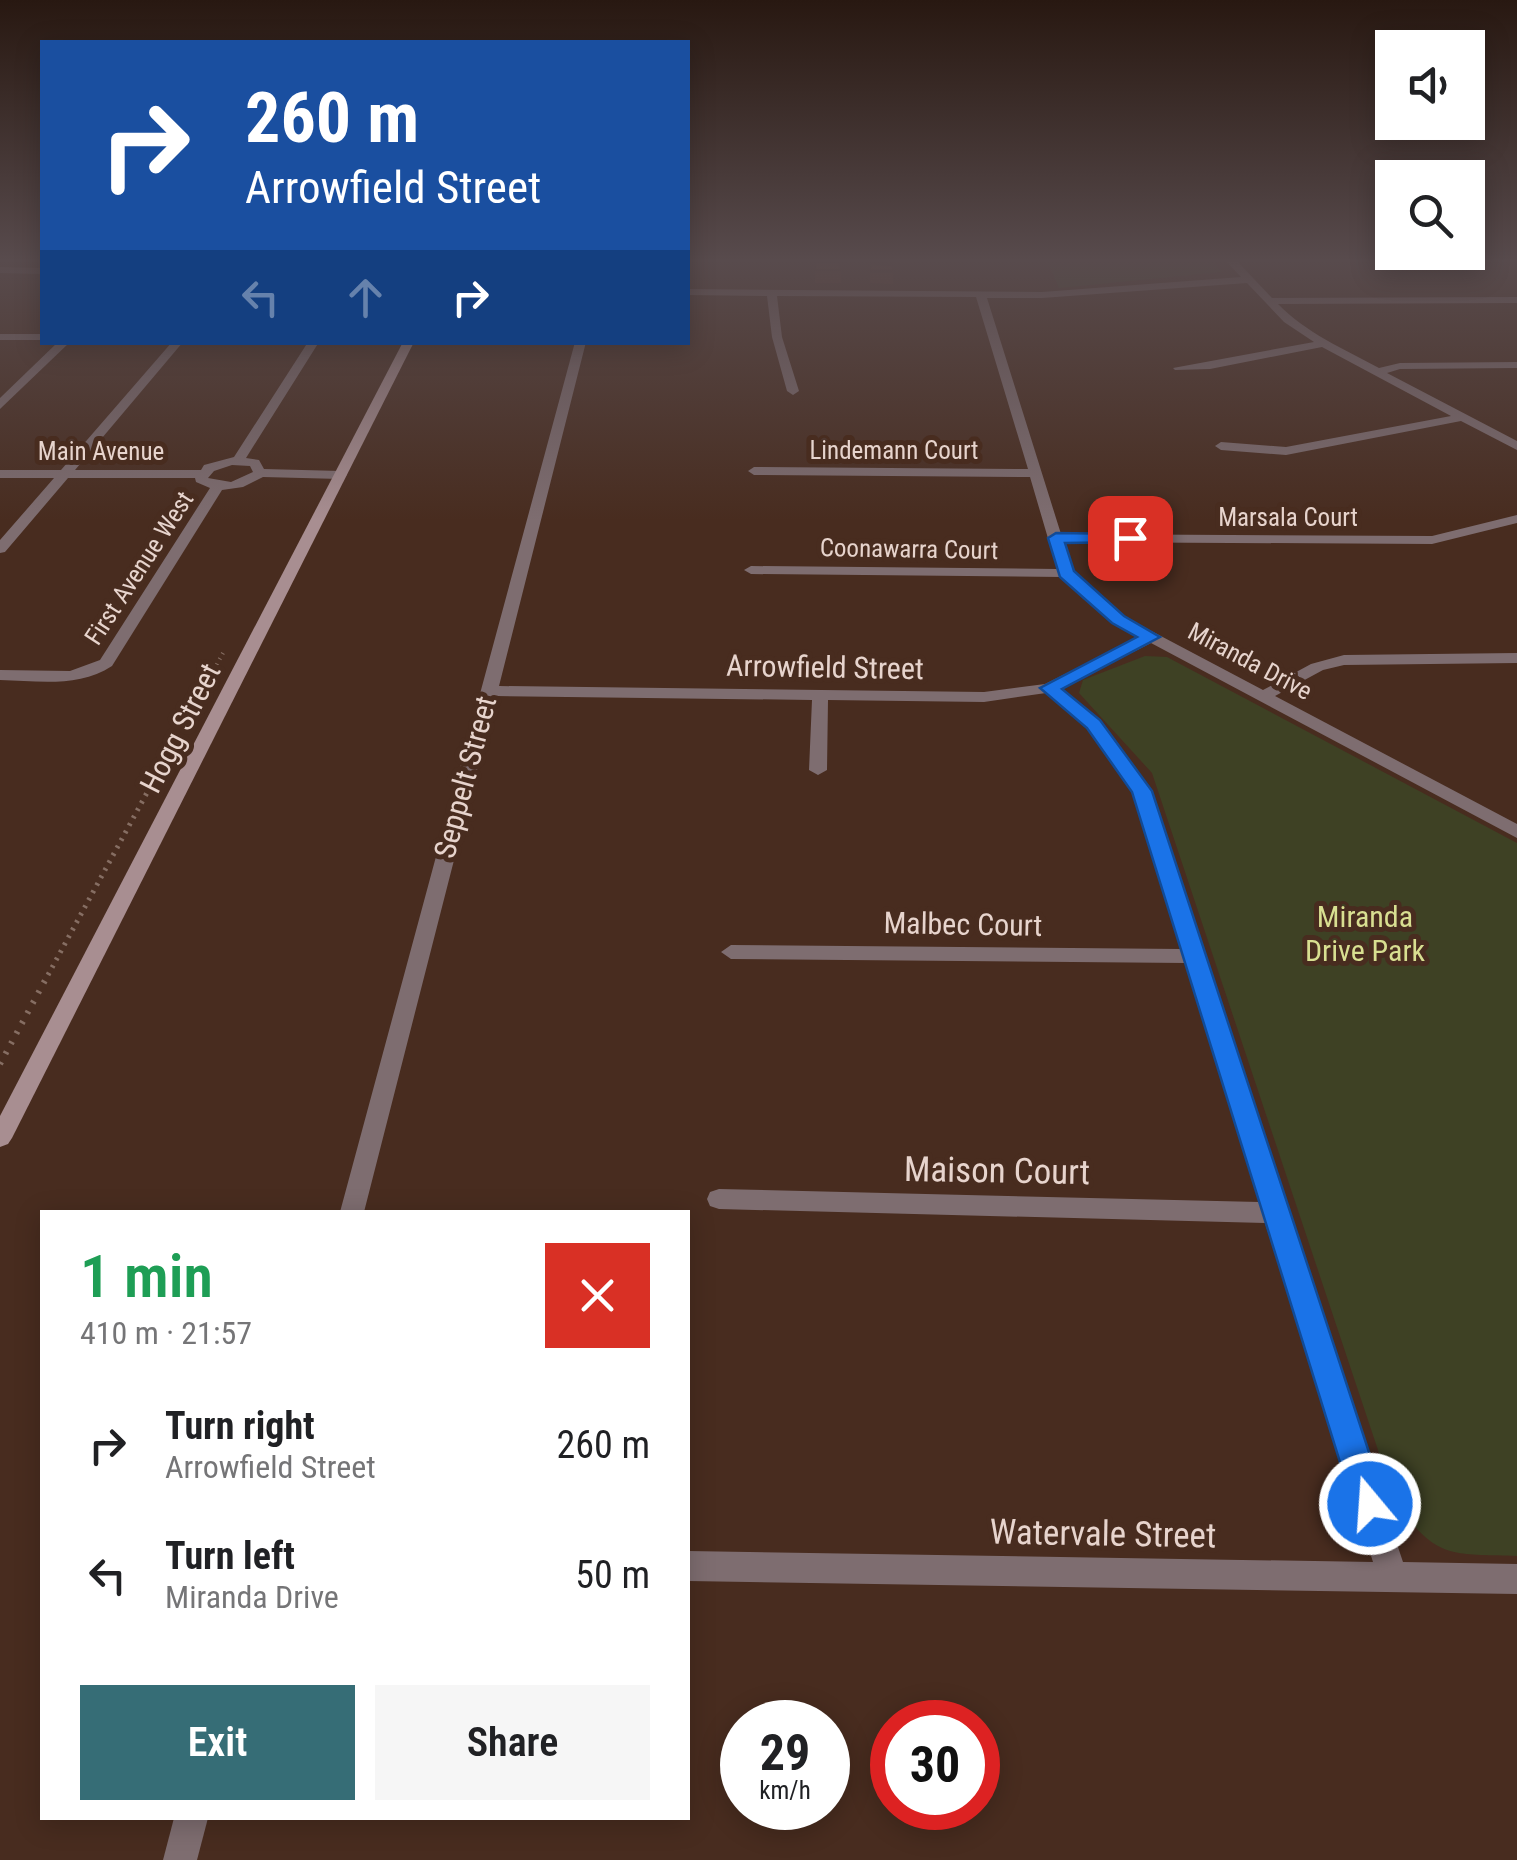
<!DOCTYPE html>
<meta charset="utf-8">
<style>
:root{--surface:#fff;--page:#f6f6f6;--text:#202124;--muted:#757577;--accent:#366d76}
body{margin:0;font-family:"Roboto Condensed",sans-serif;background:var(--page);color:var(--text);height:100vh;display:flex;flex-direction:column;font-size:38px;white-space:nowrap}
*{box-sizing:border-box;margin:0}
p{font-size:32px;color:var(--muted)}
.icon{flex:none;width:55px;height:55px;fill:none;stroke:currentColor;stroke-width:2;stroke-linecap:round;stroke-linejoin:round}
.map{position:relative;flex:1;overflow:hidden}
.sheet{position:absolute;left:40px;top:1210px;width:650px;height:610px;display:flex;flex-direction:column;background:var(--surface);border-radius:0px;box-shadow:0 5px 25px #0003}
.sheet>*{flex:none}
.banner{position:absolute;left:40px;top:40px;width:650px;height:305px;border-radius:0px;box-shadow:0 5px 25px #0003;background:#1a4fa0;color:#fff;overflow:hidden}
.controls{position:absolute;left:1375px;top:30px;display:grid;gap:20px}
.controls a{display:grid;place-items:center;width:110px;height:110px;border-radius:0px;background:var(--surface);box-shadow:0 5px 25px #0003;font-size:50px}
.speed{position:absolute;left:720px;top:1700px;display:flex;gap:20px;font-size:50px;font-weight:700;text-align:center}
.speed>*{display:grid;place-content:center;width:130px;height:130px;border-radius:50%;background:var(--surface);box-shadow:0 5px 25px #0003;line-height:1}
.speed small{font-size:25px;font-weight:400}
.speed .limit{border:15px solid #d22;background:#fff;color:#111}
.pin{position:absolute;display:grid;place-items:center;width:85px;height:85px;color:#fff;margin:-42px;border-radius:20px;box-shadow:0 5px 15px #0006}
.me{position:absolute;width:110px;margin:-55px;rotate:342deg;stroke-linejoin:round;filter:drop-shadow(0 0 8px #0008)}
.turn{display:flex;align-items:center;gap:35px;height:210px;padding:0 40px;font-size:45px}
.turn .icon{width:130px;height:130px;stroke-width:2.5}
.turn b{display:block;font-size:70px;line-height:85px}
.lanes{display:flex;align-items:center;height:95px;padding:0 40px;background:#0003;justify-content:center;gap:50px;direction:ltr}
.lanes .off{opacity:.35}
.round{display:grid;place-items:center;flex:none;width:105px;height:105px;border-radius:0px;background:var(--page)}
.overview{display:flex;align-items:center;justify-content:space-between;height:170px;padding:0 40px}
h1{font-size:60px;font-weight:600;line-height:75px;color:#1e9e55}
.cta{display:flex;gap:20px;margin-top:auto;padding:20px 40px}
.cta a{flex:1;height:115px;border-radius:0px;background:var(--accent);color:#fff;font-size:40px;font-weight:600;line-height:115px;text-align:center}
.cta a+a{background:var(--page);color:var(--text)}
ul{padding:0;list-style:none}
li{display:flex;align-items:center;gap:30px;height:130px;padding:0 40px}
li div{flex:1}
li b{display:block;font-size:38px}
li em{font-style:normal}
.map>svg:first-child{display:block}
</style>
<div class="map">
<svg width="1517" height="1860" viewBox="0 0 1517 1860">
<rect width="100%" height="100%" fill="#482c1f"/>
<g fill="#3e4124">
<polygon points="1047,260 1211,260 1222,272 1059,288"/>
<path d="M1145,656L1167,657L1517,843V1556C1449,1554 1436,1559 1395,1501L1152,773L1079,693L1083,680Z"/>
</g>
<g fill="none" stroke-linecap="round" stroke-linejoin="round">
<polyline stroke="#866e63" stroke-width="4" stroke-dasharray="1 5" stroke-linecap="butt" points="211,675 223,653"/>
<polyline stroke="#866e63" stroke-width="5" stroke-dasharray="2.5 6" stroke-linecap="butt" points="48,975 212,673"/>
<polyline stroke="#866e63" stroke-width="6" stroke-dasharray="2.5 9" stroke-linecap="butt" points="0,1064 49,973"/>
<g fill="#7e6d70" fill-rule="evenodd">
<path d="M1225,260H1236L1272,298L1517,297V303L1278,304C1306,333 1344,349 1379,368L1400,363L1517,362V368L1400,369L1387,373L1517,441V450L1461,421L1286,455L1221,450L1215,446L1221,442L1286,447L1451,416L1322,347L1210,369L1175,370L1173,368L1314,342L1284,322L1247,283L1042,298H987L1061,534L1432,536L1517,515V523L1432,544L1064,542L1073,571L1123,616L1263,690L1311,664L1344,655L1517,653V663L1344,665L1323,670L1275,696L1517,824V838L1151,643L1060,689L1099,720L1151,791L1286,1213L1403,1562L1517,1564V1594L688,1581V1551L1373,1562L1265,1223L719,1209L710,1206L707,1199L710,1192L719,1189L1259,1202L1186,963L731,959L721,952L731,945L1181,949L1133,791L1087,728L1046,693L984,702L828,700L827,770L818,775L809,770L812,700L496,696L364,1212H340L575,342H586L499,686L984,692L1045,684L1140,637L1113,622L1062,577L751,574L744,570L751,566L1057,569L1030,477L754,475L748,471L754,467L1028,469L976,297L777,296L782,337L799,391L793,395L787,391L772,337L767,296L688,295V289L1042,292L1241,277Z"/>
<polygon points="0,267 42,268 42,274 0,273"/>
<rect x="0" y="334" width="42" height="6"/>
<polygon points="58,342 70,342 0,409 0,398"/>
<path d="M172,342H183L75,470H201L204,465L234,457L308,342H319L246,458L259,460L264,469L341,471L347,475L341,479L263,477L243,487L222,490L112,666C78,688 38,681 0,680V670L70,671L100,660L210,488L196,482L195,478H68L5,552L0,553V540L54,478H0V470H61ZM232,465L250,466L253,472L231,482L208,478L214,471Z"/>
<polygon points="174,1818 208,1818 197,1860 163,1860"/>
</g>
<polygon fill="#a88e91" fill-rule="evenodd" points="403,342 414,342 12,1138 8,1144 0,1147 0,1116"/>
</g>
<g fill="#593223">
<polygon points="770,260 804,260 771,263"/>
<polygon points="851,260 879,260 878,262 851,262"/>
<polygon points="892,260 912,260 912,263 893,263"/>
<polygon points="815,262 841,270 841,283 815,283"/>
<polygon points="870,263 893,271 893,284 870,283"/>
</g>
<g fill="#673a29" stroke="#48291d" stroke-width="2.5">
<polygon points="815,262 840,262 841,270 815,270"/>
<polygon points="870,263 893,265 893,271 870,271"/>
</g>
<linearGradient id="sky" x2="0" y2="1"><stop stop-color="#281811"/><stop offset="0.5" stop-color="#584b4d"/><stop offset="1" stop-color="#584b4d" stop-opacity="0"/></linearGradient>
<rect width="1517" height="521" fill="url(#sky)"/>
<polygon fill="#1a73e8" stroke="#114b97" stroke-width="2.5" points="1130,534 1138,538 1135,542 1065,543 1074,571 1124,616 1160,637 1062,689 1100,720 1152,791 1386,1504 1381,1515 1370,1520 1358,1515 1353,1504 1132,792 1087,728 1040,688 1137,637 1112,623 1060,577 1048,538 1056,533"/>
<g text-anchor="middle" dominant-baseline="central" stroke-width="10" stroke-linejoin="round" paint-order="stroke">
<g font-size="25" fill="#e7d4cd" stroke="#482c1f">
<text x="894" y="450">Lindemann Court</text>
<text x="101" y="451">Main Avenue</text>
<text x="1288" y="517">Marsala Court</text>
<text transform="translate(909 549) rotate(1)">Coonawarra Court</text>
<text transform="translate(139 568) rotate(-57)">First Avenue West</text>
<text transform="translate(1250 661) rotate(28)">Miranda Drive</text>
</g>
<g font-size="30" fill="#e7d4cd" stroke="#482c1f">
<text transform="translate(825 667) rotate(1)">Arrowfield Street</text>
<text transform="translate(180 728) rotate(-63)">Hogg Street</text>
<text transform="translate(465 777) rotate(-75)">Seppelt Street</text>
<text transform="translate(963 924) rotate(1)">Malbec Court</text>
</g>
<g font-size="30" fill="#d8df91" stroke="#482c1f">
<text x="1365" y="916">Miranda<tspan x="1365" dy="34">Drive Park</tspan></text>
</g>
<g font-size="35" fill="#e7d4cd" stroke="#482c1f">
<text transform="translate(997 1171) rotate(1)">Maison Court</text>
<text transform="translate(1103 1534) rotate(1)">Watervale Street</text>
</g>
</g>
</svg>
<div class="controls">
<a><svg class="icon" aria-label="sound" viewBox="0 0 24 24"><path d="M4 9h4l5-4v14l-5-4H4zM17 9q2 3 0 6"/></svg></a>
<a><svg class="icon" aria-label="search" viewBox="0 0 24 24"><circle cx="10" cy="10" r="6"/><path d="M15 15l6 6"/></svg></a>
</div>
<div class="speed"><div>29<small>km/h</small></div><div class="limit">30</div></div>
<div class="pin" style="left:1130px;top:538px;background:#d93025"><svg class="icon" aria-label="arrive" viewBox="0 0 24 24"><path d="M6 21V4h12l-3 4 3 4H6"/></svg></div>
<svg class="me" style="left:1370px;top:1504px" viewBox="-20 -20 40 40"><circle r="17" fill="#1a73e8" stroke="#fff" stroke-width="3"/><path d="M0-11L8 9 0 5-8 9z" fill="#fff"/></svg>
<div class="banner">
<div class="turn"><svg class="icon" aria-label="right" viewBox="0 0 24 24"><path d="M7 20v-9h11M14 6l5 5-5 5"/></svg><div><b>260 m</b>Arrowfield Street</div></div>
<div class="lanes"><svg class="icon off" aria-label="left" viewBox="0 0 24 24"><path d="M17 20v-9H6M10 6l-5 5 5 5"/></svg><svg class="icon off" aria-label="ahead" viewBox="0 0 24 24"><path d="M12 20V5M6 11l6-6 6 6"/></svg><svg class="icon" aria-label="right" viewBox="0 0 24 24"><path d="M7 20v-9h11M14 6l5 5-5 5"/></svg></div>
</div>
<section class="sheet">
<div class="overview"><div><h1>1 min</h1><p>410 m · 21:57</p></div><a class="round" style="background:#d93025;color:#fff"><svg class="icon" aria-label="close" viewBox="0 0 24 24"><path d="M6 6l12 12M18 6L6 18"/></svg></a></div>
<ul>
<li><svg class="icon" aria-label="right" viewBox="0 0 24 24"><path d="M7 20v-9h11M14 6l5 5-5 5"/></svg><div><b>Turn right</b><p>Arrowfield Street</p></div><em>260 m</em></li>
<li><svg class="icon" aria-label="left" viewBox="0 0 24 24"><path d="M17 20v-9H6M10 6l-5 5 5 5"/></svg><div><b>Turn left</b><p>Miranda Drive</p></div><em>50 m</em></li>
</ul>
<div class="cta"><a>Exit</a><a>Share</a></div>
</section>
</div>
